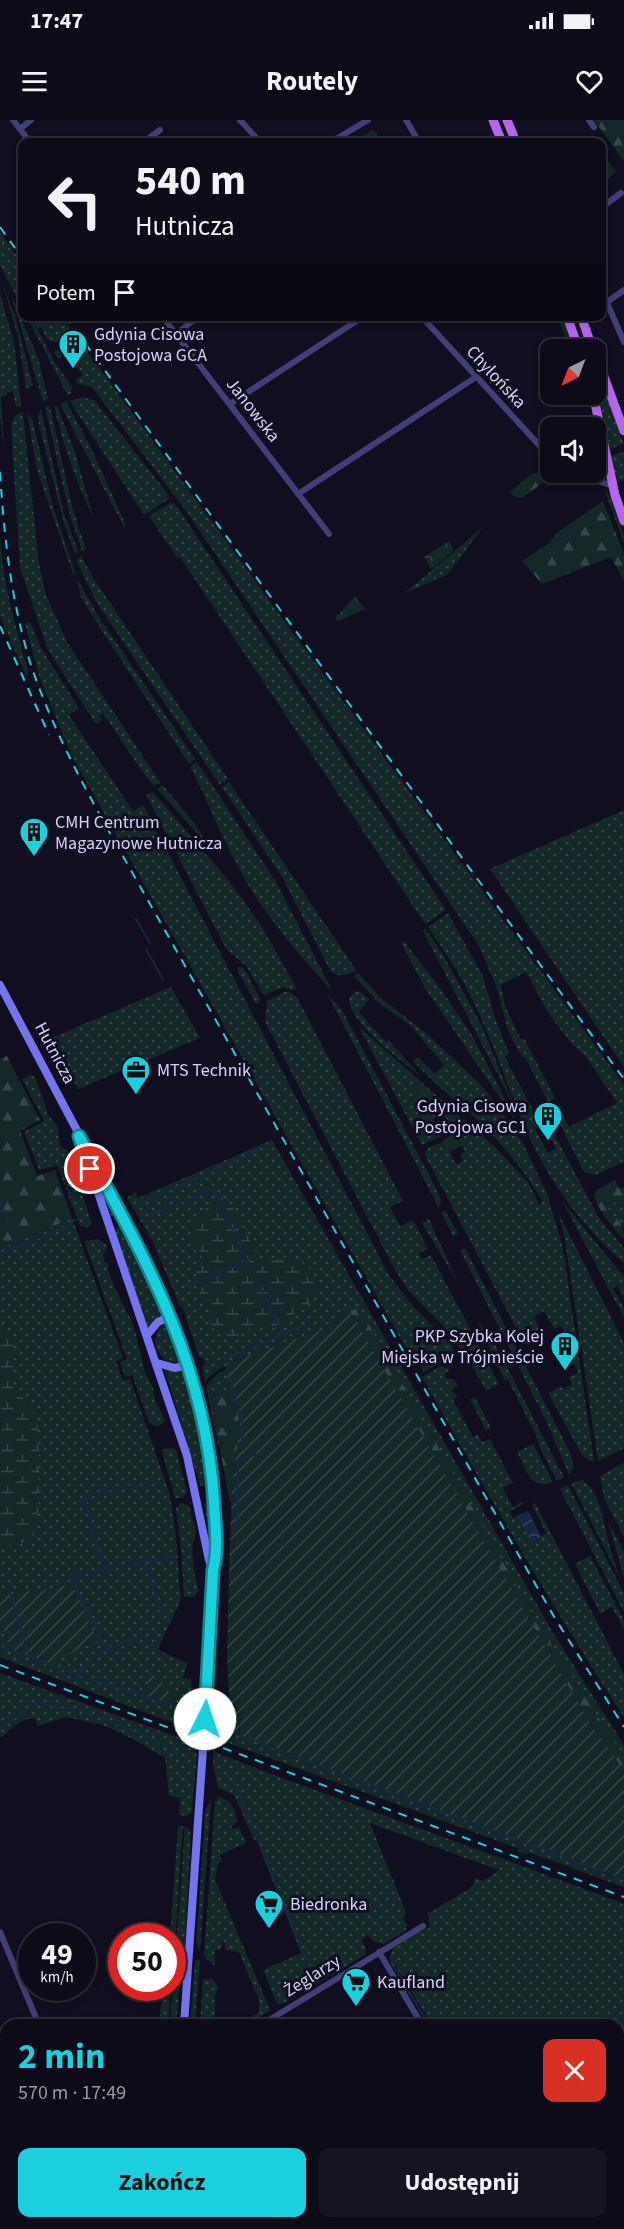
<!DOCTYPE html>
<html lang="pl">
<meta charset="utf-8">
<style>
:root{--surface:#0d0b17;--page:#161420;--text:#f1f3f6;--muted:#9a9ba1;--line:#2d2b36;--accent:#1ad0de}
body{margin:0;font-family:"Source Sans 3",sans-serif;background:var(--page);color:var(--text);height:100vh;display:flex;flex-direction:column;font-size:22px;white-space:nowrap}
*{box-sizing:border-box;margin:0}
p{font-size:20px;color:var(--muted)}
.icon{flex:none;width:33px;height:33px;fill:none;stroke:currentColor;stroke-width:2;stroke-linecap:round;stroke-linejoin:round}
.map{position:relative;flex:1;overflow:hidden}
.details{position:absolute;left:0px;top:1899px;width:624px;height:210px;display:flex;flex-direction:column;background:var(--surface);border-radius:18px 18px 0 0;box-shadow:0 3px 9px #0003,0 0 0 2px var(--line)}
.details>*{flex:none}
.hud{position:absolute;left:18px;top:18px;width:588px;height:183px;border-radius:12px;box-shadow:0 3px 9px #0003,0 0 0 2px var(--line);background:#0d0b17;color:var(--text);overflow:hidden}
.needle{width:39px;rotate:222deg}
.buttons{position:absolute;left:540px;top:219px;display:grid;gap:12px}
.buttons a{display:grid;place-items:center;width:66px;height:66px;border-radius:12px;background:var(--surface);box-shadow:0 3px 9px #0003,0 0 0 2px var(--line);font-size:30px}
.speed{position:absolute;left:18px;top:1803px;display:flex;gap:12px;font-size:30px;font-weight:700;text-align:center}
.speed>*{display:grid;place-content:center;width:78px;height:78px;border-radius:50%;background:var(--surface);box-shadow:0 3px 9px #0003,0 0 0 2px var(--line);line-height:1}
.speed small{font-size:15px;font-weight:400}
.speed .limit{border:9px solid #d22;background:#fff;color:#111}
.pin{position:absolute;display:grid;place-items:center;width:51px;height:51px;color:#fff;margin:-26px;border:3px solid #fff;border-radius:50%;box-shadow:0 2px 6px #0007}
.me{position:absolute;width:66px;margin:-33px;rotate:4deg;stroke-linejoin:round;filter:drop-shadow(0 0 4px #0008)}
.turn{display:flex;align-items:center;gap:21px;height:126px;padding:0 18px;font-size:27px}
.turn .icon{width:78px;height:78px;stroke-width:2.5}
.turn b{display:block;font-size:42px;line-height:51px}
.then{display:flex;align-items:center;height:57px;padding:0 18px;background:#0003;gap:12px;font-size:22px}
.round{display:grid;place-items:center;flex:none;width:63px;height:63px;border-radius:12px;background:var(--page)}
.summary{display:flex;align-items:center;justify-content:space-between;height:102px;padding:0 18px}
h1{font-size:36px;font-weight:700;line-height:45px;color:var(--accent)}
.action{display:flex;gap:12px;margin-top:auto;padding:12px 18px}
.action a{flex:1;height:69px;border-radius:12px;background:var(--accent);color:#111;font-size:24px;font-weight:700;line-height:69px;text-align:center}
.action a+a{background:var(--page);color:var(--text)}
.status{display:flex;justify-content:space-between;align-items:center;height:42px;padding:0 30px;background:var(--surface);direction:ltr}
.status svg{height:16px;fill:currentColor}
header{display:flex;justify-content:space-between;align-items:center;height:78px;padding:0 18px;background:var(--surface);font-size:27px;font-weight:700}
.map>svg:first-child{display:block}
</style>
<div class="status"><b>17:47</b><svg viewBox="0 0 49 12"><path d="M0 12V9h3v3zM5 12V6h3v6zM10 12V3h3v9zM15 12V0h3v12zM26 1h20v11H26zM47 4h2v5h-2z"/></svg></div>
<header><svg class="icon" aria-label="menu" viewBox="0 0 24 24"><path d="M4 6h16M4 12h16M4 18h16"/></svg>Routely<svg class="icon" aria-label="heart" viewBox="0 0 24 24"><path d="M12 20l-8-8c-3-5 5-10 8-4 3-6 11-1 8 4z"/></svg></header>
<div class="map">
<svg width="624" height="2109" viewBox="0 0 624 2109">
<defs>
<pattern id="grass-dots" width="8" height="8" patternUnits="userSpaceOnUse" patternTransform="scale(1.5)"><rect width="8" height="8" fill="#132827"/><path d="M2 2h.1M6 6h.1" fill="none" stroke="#344647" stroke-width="1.8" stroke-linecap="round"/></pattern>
<pattern id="forest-firs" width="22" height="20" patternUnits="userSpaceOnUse" patternTransform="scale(1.5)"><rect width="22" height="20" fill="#132827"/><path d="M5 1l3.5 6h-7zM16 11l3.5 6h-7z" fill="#344647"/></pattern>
<pattern id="wetland-marsh" width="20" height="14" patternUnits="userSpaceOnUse" patternTransform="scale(1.5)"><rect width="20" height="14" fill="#132827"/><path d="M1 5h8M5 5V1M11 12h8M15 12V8" fill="none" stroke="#344647"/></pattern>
<pattern id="park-crowns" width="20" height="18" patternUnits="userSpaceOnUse" patternTransform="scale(1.5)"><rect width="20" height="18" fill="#132827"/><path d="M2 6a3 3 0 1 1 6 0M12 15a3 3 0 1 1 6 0" fill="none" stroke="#344647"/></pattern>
<pattern id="garden-furrows" width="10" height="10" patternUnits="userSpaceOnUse" patternTransform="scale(1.5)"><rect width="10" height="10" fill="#132827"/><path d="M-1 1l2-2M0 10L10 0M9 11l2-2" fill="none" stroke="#344647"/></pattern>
<pattern id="water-waves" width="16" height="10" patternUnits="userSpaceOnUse" patternTransform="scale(1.5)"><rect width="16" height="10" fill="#152843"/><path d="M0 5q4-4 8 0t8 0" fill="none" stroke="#36465f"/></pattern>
</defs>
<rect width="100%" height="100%" fill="#110f1f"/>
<g fill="url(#grass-dots)" fill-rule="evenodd">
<polygon points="0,112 22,143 22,188 0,145"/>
<polygon points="3,165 16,199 33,266 26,268 18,217"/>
<polygon points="10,172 38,238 48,279 43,281"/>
<polygon points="0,174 14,221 21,286 16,287 13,271 7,272 7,276 1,277 4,329 0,297"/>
<polygon points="27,197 62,197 624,965 624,1042 595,1055 584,1052 551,987 557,983 569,1007 617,983 613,977 586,937 571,923 548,893 526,852 501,865 505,886 521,920 524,918 555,978 548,982 526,939 519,932 508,910 497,868 479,826 187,392 92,267 78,264 75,261 83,255 67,233 59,239 54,232 62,225 60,220 55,222 47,219 40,206 37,208 55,243 72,267 71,274 67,274"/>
<polygon points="558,197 562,197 575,229 570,229"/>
<polygon points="596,249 624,324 610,329 596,263"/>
<polygon points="83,277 95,281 164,369 169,377 167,380 144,395 74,288 70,281"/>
<polygon points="66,281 90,326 126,405 124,407 60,284"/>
<polygon points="50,286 73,390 86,429 82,431 70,396 45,287"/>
<path d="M54,286H57L75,332L93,397C76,361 63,325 54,286Z"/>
<polygon points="41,289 64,394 79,433 75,434 64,403 39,305 38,297"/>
<polygon points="21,292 23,293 39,444 46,475 67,522 160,662 154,666 141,650 103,593 99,596 102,600 96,604 48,530 20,448 11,304 15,296"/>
<polygon points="27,293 33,301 52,384 75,452 74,457 37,350"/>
<polygon points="624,332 624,361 616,360 611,336"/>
<polygon points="604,368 611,378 624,416 624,423"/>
<polygon points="170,383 174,384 178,388 446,790 425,804 180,437 177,438 149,396"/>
<polygon points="483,407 448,454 405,473"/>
<path d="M0,416C2,461 16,507 28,551L26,555L0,496Z"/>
<polygon points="81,436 92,456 228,659 220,665 97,483 76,440"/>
<polygon points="77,459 97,494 195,639 189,644 93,497 81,477"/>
<polygon points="30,502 41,528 79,588 69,595 133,691 143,685 389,1155 412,1185 449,1222 456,1234 424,1252 414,1236 411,1237 73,638 40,559 25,504"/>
<path d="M197,642L276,762L333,872C297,833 261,791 236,743C219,712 207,678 190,647Z"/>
<path d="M229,662L356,850C348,855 340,858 331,852L282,757L222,667Z"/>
<polygon points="163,665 195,704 210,727 157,669"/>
<polygon points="153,672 229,761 261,805 297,869 294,870 282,867 265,875 263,874 246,846 227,830 146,675"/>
<polygon points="624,690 624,947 490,749"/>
<path d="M448,793L483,856L496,901L509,933L505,937L537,998L544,995L599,1098L624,1128V1143C582,1107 547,1059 525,1008C508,967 494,925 475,885C462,857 445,832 428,807ZM544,1004L556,1028L548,1033L535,1009Z"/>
<polygon points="425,808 442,833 482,906 514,986 423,811"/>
<polygon points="404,821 440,868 473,917 519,1006 425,868 401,823"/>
<polygon points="238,847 242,847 247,853 260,879 259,883 256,884 238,852"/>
<path d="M358,853L381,878L427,914L479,963L495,982L524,1025L548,1076L563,1128L594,1341H590L582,1335L548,1273L561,1266L563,1269L572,1264L569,1257L578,1252L561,1219L566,1215L561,1206L554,1209L544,1191L534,1197L543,1215L524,1223L425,1035L428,1028L442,1022L443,1031L446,1034L449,1032L456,1044L463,1041L460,1035L465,1031C458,1018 446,1009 439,995L433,998L441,1016L422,1025L359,907L496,1028L528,1062L539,1084L543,1082C526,1053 504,1025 479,1002C457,981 433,963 413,941L418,937L435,954L444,945L411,906L379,883L354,856Z"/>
<polygon points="171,867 200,918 78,969 51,918"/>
<path d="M356,871L361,872L369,879L359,892L386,922L389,920L420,956C401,940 349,903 349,878Z"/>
<polygon points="284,872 289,872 297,877 403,1081 390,1087 400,1106 413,1100 428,1129 419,1133 422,1139 431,1135 499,1264 486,1270 453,1216 408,1170 395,1150 265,902 267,881"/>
<polygon points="328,875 342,890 438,1072 441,1081 439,1088"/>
<path d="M32,955L36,959L48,994L58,1008L60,1026C85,1040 76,1053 83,1076C86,1085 89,1095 92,1104L89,1107L80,1106L57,1045L39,1050L24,1012L44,1001L22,959Z"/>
<polygon points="272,1020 552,1511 624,1625 624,1651 588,1600 350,1191 321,1210 224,1244 225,1246 216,1251 205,1261 202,1247 206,1243 203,1238 199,1237 183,1188 180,1187 153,1122 127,1078 135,1072 138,1078"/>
<polygon points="93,1048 117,1094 114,1096 109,1095"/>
<polygon points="607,1078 622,1087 624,1084 624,1108 606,1086 604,1079"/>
<polygon points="563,1082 624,1157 624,1178 617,1165 613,1168 624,1188 624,1198"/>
<polygon points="445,1091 458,1113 453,1116 441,1092"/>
<polygon points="559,1094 624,1223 624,1328 598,1341 565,1120"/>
<polygon points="72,1098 123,1238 116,1241 123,1261 130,1259 170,1375 176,1417 181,1480 158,1528 160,1531 185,1542 188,1541 183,1558 191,1559 191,1566 195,1571 198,1570 201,1573 198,1615 181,1606 0,1537 0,1502 10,1529 62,1548 58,1537 72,1464 37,1471 0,1472 0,1129"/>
<polygon points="429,1099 457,1161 422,1103"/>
<polygon points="118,1106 126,1108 165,1193 148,1207 115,1112"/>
<polygon points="97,1119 107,1125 106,1131 103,1134 104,1141 109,1145 108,1150 117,1173 134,1206 145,1253 153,1268 155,1281 165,1300 161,1305 156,1306 149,1302 132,1255 125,1257 120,1242 127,1239 84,1121"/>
<polygon points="465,1128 571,1334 574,1347 569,1355 548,1305 460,1130"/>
<polygon points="477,1200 496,1226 564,1357 557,1361 537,1322 539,1321 508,1260 505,1261"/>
<path d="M168,1202L182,1241L180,1243L166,1241L156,1229C154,1217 157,1207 168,1202Z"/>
<path d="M441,1246L450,1249L445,1254L447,1259H454L458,1266L452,1269L453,1273L457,1276L453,1280L473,1317L478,1314L482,1322L490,1319L513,1363L503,1368L513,1387L522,1382L523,1384L510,1391L513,1398L528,1391L541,1416L546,1413L532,1385L535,1383L624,1554V1597C551,1486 487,1372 422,1257Z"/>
<path d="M164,1248L175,1252L185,1251C193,1277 215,1344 207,1368L200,1365Z"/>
<polygon points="226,1250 233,1276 220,1268 212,1271 221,1336 206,1266 218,1253"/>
<polygon points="475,1277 491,1308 486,1310 470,1279"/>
<path d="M533,1324L553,1362C530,1371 526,1348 517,1332Z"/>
<polygon points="170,1328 176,1329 187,1372 183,1378 175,1378 163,1335 162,1330"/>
<polygon points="624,1343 624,1417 604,1378 600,1356"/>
<path d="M582,1360C603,1375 604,1406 610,1428C613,1439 617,1449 621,1460L571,1363Z"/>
<polygon points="568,1365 624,1473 624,1492 560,1369"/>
<polygon points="209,1380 211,1382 212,1435 204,1385"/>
<polygon points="181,1383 189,1386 196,1412 192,1427 194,1452 199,1470 194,1477 184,1477 181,1429 176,1388"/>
<polygon points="608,1401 624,1432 624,1458"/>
<polygon points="590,1436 624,1500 624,1510 612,1487 600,1493 575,1444"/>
<path d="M0,1553L183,1619L195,1621L194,1631L197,1633L192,1692L187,1696L179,1695L180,1677L169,1676L165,1638L137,1621L103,1605L66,1597L38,1606L35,1599C21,1596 11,1611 0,1618Z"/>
<polygon points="230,1593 231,1612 624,1759 624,1767 528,1732 526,1735 519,1732 520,1729 223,1621 214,1620 214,1609"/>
<path d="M213,1629L219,1634C353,1685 489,1733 624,1784V2070L618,2074V1905H432L395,1845L392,1846C381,1826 415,1813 430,1807L428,1800L430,1797L427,1794L472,1767L475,1758L483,1761L499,1750L370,1703L406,1792L403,1799L407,1804L406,1810L384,1824L375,1822L367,1815L361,1821L366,1828L365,1835L282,1884H277L263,1850L301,1833L256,1719L254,1720L234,1675L218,1668L213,1643Z"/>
<path d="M218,1677C231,1679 235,1689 237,1701L231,1707L232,1709L239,1708L246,1723L220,1735L222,1741L218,1743L215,1759L270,1890L248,1905H242L259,1892V1880L239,1832L225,1830V1823L222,1822L221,1830H215V1846L204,1836L215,1681H217Z"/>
<polygon points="211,1680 200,1831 196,1820 197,1812 205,1691"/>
<polygon points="178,1706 183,1706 173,1850 172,1816 170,1816"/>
<polygon points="185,1706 191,1712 184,1843 180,1859 176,1905 170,1905"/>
<polygon points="198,1839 200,1841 195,1905 190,1905 195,1841"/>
<polygon points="203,1859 213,1859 218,1867 215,1876 215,1905 200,1905"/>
<polygon points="164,1868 171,1868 168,1905 159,1905 162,1873"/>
<polygon points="192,2103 222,2103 213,2109 191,2109"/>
<polygon points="542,2103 592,2103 595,2109 545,2109"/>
</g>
<g fill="url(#forest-firs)">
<polygon points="594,0 624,0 624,41"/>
<polygon points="550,350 550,352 555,354 522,378 513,376 510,372 531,354"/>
<polygon points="603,381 624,434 624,461 611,437 542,464 522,441 549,423 559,411"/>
<polygon points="7,936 40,1000 20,1011 37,1056 55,1050 72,1098 0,1129 0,939"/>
<polygon points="417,966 439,995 433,998 423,993 419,987 414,967"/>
<polygon points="450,1015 454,1015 462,1025 446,1034 443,1031 442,1022"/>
<path d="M615,1060L619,1069L624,1067V1084L622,1087L607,1078L604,1080C610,1098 624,1097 624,1119C613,1106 597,1091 594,1074L598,1069Z"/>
<polygon points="359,1187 537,1502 624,1637 624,1651 588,1600 350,1191"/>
<polygon points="215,1268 220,1268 233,1276 240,1303 232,1382 230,1381 227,1367 210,1274"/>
</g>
<g fill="url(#wetland-marsh)">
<path d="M222,1078L232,1087L259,1138C268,1141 273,1140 282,1138C300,1135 312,1150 319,1164L310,1183L272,1209C249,1202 255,1208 238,1216C227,1221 214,1214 211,1203C210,1199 212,1194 211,1189C209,1183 204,1178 202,1172C200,1164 198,1157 194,1149L202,1136L191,1114V1105L209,1085Z"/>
<path d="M0,1200C6,1211 14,1222 14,1234C14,1242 11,1254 13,1262C17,1276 33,1286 37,1301C40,1316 41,1406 34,1415C28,1425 10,1426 0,1426Z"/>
</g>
<g fill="url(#park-crowns)">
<polygon points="373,9 377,14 378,22 358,22 357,20"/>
<polygon points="606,39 616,51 608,59 602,52 602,42"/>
<polygon points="449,421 454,430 432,449 424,437"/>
<path d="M355,477L366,489L338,501L335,497C344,491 347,483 355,477Z"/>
</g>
<g fill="url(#garden-furrows)">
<polygon points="350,1191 588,1600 624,1651 624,1759 231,1612 227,1535 229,1455 232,1369 240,1303 224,1244 321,1210"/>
<polygon points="72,1464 98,1522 59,1537 62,1549 10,1529 0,1502 0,1472 37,1471"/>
<polygon points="150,1558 170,1565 168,1572 173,1574 170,1584 142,1575"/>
<polygon points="6,1987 6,2103 115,2103 117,2109 0,2109 0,1991"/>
</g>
<polygon fill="url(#water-waves)" points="528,1391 541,1416 531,1421 518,1396"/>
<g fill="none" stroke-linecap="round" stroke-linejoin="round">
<g stroke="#152843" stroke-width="2">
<polyline points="136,799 150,823"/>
<polyline points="146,829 163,860"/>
<polyline points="0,1081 17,1126"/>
<polyline points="142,1082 248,1035 259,1028"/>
<polyline points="150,1095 213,1069 283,1214"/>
<polyline points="0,1134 70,1105 74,1100 84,1098"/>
<polyline points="186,1166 247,1141"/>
<polyline points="225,1239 307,1204"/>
<polyline points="230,1259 242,1302 242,1324"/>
<polyline points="237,1409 238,1343 241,1338 264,1333"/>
<polyline points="275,1426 284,1425"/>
<polyline points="144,1441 161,1493"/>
<polyline points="103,1449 84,1376 155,1360"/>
<path d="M9,1471L30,1537L77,1555C93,1532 118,1524 143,1516"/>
<polyline points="0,1527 28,1536"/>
<polyline points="106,1528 69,1456 177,1435"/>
<polyline points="75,1561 77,1555 179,1587"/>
<path d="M63,1586C101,1595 137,1613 173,1629L178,1635"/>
<polyline points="0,1608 38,1582 59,1588 66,1584"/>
<polyline points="244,1617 521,1721"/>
<polyline points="235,1663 315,1862"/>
<polyline points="531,1724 601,1751"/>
<polyline points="394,1847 429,1905"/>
<polyline points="0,1991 6,1988"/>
<polyline points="0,2040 6,2036"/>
<polyline points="0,2101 6,2097"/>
</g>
<g stroke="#403f78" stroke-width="6">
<polyline points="13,0 30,22"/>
<polyline points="240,0 260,22"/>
<polyline points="406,0 419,22"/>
<polyline points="589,0 594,7"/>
<polyline points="20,9 31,0"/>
<polyline points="144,22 160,10"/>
<polyline points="331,22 368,0"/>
<polyline points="602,87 621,73"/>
<polyline points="602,171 624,222"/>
<polyline points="607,182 624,170"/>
<polyline points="162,196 329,414"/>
<polyline points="421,196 550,337"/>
<polyline points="176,214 199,196"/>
<polyline points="230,284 364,196"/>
<polyline points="571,352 613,366"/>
<polyline points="298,374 476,257"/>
<polyline points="0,1812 39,1905"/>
<polyline points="379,1832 422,1905"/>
<polyline points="261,1905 423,1806"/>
<polyline points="125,2103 127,2106"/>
<polyline points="536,2103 539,2109"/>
</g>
<g stroke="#7474ef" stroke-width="8">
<path d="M0,865L153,1154C188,1235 210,1304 214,1393C215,1407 218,1424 216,1439C216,1443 214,1447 213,1452C211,1467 212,1483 212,1498L184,1905"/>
<polyline points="87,1040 187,1336 209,1440 213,1450"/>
<polyline points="147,1215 158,1202 171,1196"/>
<polyline points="157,1243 175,1248 188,1245"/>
<polyline points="148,2109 153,2103"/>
<polyline points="167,2109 167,2103"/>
</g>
<g stroke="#b666ed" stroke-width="9">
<polyline points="493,0 502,22"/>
<polyline points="507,0 516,22"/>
<polyline points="567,196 579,230"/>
<polyline points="581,196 593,230"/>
<polyline points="596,235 624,311"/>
<polyline points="593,274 615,375 624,401"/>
<polyline points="590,359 607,341"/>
</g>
<g stroke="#1ad0de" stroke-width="2" stroke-dasharray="9 8" stroke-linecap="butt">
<polyline points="0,107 22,138"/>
<polyline points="65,196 624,959"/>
<path d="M0,352C4,416 11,480 30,542C49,600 77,654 107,708L518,1434L556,1500L624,1607"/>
<polyline points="0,506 49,615"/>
<polyline points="0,1545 624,1777"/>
</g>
</g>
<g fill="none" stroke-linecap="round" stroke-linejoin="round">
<g stroke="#118790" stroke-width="15">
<path id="route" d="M90,1049L79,1016C144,1136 206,1243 214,1382C215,1405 219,1429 213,1450L205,1599"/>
</g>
<use href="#route" stroke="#1ad0de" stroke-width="10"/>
</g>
<defs>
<g id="building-pin" transform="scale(1.5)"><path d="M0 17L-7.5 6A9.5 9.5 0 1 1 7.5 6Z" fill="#1ad0de" stroke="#110f1f"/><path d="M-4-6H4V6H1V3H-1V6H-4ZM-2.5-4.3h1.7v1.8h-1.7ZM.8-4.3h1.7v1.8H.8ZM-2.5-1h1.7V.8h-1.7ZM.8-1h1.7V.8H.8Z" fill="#111"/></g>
<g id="office-pin" transform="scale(1.5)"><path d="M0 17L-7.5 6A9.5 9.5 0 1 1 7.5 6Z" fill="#1ad0de" stroke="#110f1f"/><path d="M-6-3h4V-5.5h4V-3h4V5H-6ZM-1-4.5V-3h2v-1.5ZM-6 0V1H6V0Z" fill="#111"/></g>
<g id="supermarket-pin" transform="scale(1.5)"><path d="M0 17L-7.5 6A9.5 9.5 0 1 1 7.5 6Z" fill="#1ad0de" stroke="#110f1f"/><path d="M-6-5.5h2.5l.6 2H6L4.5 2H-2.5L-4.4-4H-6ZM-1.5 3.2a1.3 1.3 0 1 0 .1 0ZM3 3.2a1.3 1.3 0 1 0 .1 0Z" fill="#111"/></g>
</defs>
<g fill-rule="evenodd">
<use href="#building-pin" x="73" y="224"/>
<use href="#building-pin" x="34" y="712"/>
<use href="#office-pin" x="136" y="950"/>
<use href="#building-pin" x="548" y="996"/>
<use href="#building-pin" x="565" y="1226"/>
<use href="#supermarket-pin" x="269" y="1784"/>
<use href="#supermarket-pin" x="356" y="1862"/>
</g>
<g text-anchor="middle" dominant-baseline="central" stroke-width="6" stroke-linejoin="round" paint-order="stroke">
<g font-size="18" fill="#d5d2fa" stroke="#110f1f" text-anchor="start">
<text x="94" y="214">Gdynia Cisowa<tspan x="94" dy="21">Postojowa GCA</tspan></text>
<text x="55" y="702">CMH Centrum<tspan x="55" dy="21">Magazynowe Hutnicza</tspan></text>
<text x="157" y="950">MTS Technik</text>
<text x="527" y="986" text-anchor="end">Gdynia Cisowa<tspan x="527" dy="21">Postojowa GC1</tspan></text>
<text x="544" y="1216" text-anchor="end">PKP Szybka Kolej<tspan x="544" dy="21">Miejska w Trójmieście</tspan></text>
<text x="290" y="1784">Biedronka</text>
<text x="377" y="1862">Kaufland</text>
</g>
<g font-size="18" fill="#d5d2fa" stroke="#110f1f">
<text transform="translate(496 257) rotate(47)">Chylońska</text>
<text transform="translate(253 290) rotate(52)">Janowska</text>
<text transform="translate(55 933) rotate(62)">Hutnicza</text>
<text transform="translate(312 1856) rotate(-32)">Żeglarzy</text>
</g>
</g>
</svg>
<div class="buttons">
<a><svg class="needle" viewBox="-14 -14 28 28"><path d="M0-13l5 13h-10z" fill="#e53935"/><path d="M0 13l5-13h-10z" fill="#9a9ba1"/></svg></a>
<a><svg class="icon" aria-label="sound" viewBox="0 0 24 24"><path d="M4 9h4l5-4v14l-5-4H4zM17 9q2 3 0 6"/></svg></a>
</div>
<div class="speed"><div>49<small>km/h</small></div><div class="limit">50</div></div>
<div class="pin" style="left:90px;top:1049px;background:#d93025"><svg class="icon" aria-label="arrive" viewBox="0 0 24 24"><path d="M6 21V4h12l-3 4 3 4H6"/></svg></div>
<svg class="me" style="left:205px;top:1599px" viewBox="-20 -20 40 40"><circle r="19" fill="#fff"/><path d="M0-13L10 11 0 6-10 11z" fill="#1ad0de"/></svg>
<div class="hud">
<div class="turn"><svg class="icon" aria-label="left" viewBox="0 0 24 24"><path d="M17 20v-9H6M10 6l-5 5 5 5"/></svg><div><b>540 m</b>Hutnicza</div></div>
<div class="then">Potem<svg class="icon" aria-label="arrive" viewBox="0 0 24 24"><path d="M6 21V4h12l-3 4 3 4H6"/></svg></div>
</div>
<section class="details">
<div class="summary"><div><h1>2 min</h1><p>570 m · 17:49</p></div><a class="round" style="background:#d93025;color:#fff"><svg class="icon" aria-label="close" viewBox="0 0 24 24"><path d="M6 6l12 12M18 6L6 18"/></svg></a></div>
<div class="action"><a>Zakończ</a><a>Udostępnij</a></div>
</section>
</div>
